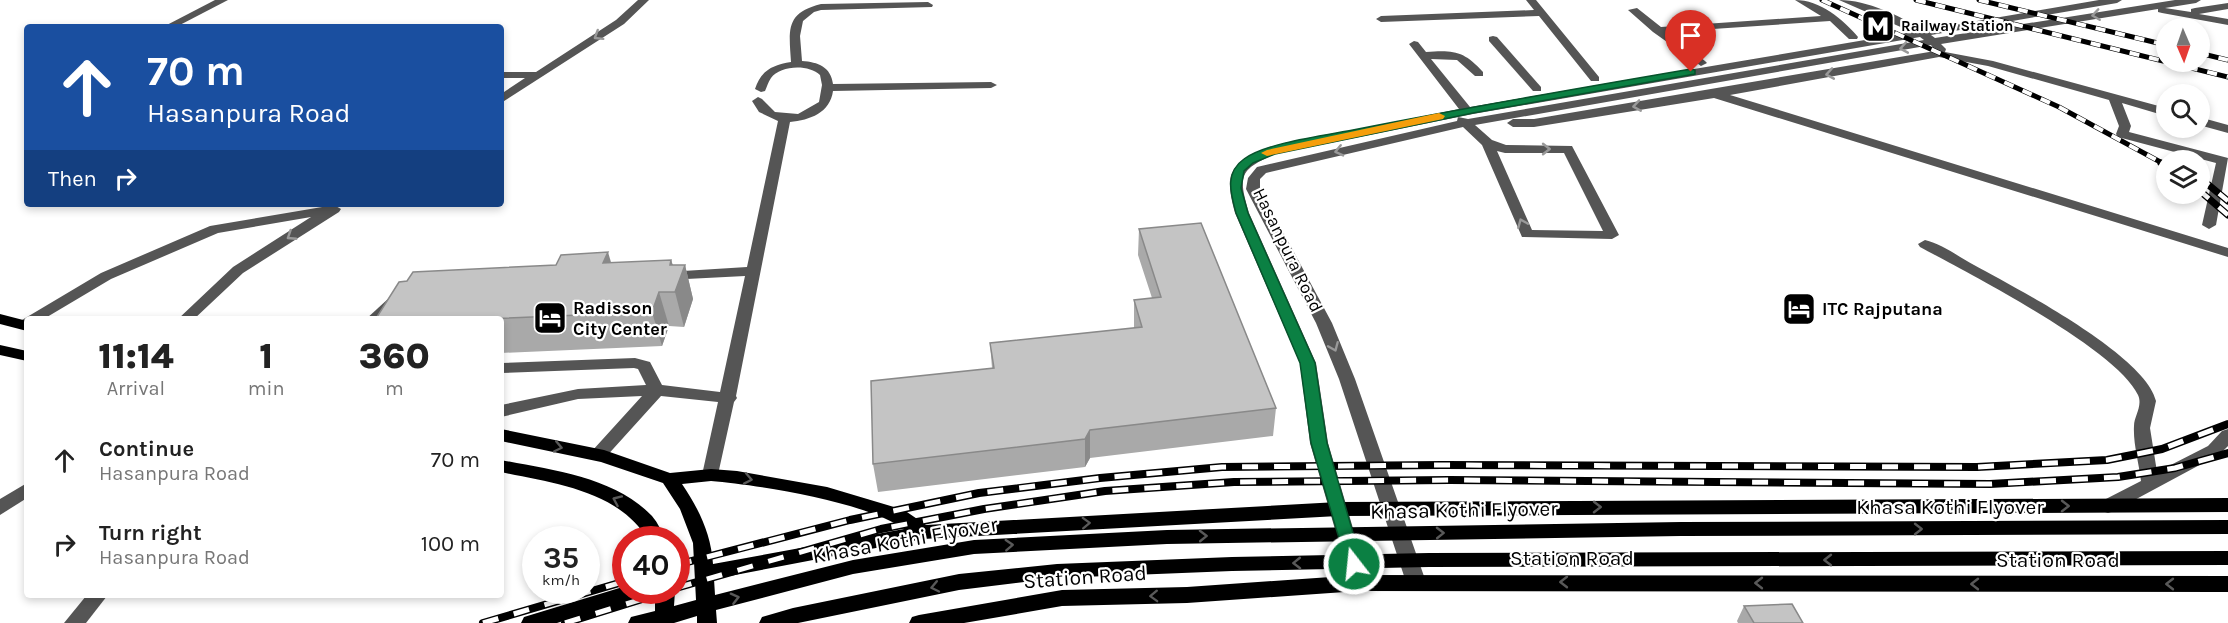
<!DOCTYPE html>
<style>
:root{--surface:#fff;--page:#f6f6f6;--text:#222;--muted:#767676}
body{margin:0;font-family:Karla,sans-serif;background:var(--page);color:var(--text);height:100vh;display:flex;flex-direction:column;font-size:22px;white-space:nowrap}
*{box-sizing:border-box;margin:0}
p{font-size:20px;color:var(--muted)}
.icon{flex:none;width:33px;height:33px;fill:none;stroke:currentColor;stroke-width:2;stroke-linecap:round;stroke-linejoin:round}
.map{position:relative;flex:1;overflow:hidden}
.drawer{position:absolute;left:24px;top:316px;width:480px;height:282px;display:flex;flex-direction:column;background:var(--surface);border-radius:6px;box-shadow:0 3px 9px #0003}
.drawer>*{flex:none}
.hud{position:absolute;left:24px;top:24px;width:480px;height:183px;border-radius:6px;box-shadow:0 3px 9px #0003;background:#1a4fa0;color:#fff;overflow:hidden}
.needle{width:39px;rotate:178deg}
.controls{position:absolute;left:2156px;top:18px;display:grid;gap:12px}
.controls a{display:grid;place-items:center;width:54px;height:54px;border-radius:50%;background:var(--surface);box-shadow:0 3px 9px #0003;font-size:30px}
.speed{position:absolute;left:522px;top:526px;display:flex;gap:12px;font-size:30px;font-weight:700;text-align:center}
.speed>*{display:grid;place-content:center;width:78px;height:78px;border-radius:50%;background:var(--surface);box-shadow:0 3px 9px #0003;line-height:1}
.speed small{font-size:15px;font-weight:400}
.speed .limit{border:9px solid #d22;background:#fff;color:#111}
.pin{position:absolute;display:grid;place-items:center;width:51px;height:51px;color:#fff;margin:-62px -26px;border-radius:50% 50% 50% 0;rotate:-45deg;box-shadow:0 0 6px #0007}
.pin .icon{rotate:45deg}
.me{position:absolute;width:66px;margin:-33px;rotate:344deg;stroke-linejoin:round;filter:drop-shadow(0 0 4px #0008)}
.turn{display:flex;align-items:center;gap:21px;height:126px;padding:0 24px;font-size:27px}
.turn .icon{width:78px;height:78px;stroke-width:2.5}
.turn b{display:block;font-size:42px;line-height:51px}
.then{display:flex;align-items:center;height:57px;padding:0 24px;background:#0003;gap:12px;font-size:22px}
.eta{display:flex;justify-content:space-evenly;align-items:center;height:102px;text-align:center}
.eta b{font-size:36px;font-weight:800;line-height:42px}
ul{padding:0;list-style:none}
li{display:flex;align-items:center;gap:18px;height:84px;padding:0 24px}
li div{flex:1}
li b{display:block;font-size:22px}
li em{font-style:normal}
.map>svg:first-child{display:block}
</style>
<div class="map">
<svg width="2228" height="623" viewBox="0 0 2228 623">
<rect width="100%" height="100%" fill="#fff"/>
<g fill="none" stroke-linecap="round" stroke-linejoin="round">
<g fill="#555" fill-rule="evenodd">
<polygon points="215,0 228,0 176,27 163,27"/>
<polygon points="638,0 649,0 624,24 501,103 501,94 525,78 501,78 501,72 536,72 616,20"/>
<polygon points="1526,0 1536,0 1599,77 1599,81 1591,81 1539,16 1381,22 1376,19 1381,16 1534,10"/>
<path d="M1795,0C1820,0 1843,19 1858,37L1857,39H1849L1830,21L1668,32L1705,61L1707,63L1701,66L1653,32L1628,10L1637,8L1661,27L1821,16Z"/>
<path d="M1839,0C1868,0 1899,16 1924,30L2099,0H2122L2117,3L1931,35L1935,38L2175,0H2201L2196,3L2165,8L2191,12V9L2195,8L2228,3V9L2199,14L2228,19V25L2162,13L2158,12V9L1941,44L1946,49L1945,52L1993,61L2166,108V116L2122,103L2131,126L2129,132L2228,158L2216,225L2209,229L2202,225L2216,163L2118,137L2116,134L2119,126L2109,100L1988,66L1939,57L1730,95L2228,248V257L1714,98L1534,127H1513L1507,123L1513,119H1534L1935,51L1931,45L1475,125L1492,140L1506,145L1572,146L1619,235L1612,239L1522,237L1482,145L1463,127L1266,173L1260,179V189L1332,323L1355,379L1426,582L1423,587L1416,590L1409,587L1406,582L1339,379L1316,323L1246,189L1248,178L1257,167L1457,121L1458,117L1468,119L1924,40L1920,37L1473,114L1275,154C1239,170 1238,176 1249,213L1316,363L1328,443L1369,583L1366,588L1359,591L1352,588L1310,443L1300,363L1235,213C1224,172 1229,166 1267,148L1459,109L1409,44L1414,41L1418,42L1426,52C1454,50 1464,51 1483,72V76H1475L1457,60L1431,59L1470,107L1912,32ZM1497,151L1505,153H1564L1603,231L1532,230Z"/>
<path d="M928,2L933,5L932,7L821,10L814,12L803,21L800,36L802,61C818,62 831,67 833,84L991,82L997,85L991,88L833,91C830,113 810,120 790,122L736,396L737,398L734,402L717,479L711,481L705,479L702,475L718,402L661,396L604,459H592L589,455L592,451L642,396L578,399L501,417V405L578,389L646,385L638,369L634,368L501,373V363L635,358L650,362L662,385L720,392L745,276L667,280L660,276L667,272L747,267L778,121L759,112L752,101L758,97L762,99L775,112L798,114L819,102L822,85L820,75C809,64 780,65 771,78C768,82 767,87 765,91L761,92L755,89C761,70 773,65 791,62C789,30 785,13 821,4Z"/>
<polygon points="1493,36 1497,37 1541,87 1541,91 1533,91 1489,41 1489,37"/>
<polygon points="2199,117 2228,125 2228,133 2199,125"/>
<polygon points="334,205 341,209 339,212 243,273 193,320 177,320 233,267 311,217 218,233 111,279 42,320 27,320 27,324 22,320 101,273 210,226"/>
<path d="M1925,240C1942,244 1959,257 1974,265C2016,288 2145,355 2156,401L2150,428L2157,472L2208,446L2222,431L2228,429V446L2220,454L2114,511L2108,513L2102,511L2099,506L2102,501L2141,481C2139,463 2133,444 2134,426C2134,416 2143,406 2138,395C2117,349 1968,273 1920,247L1918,244Z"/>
<polygon points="394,296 401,301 382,320 365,320 389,298"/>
<polygon points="27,483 27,498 0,515 0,499"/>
<polygon points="86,596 107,596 86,623 64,623"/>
</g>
<g fill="#000" fill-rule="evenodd">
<polygon points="0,314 27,321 27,331 0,324"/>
<polygon points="0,345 27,351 27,361 0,355"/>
<path d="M501,429L604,450L670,473L711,469L737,471L827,487L904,510L926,525L1338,502L2228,498V512L1338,516L923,539L714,579L715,595L853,560L974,540L1167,530L1681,522L2228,520V534L1681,536L1167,544L974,554L853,574L716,610L717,623H697V616L674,623H628L631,617L655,611V591H675L674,606L696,600L693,543L680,509L663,483L601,462L501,441ZM711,481C759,485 866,502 904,529L713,564C711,534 699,509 682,484Z"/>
<path d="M501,460C551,470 615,477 652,516C658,523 662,532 666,540H648C619,490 552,483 501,472Z"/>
<polygon points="2228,551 2228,565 1429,567 1232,571 1057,578 959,590 798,623 759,623 762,617 793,608 959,574 1057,564 1232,557 1429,553"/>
<polygon points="1359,575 2228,576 2228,592 1359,591 1187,603 1062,606 964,623 909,623 912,617 919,615 1062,590 1187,587"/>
<polygon points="626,586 626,591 645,591 642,596 557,623 521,623 524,617"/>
</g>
<g stroke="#000" stroke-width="5">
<g id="rail-far2">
<polyline points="1822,0 2059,107 2164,164"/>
<polyline points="1916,0 2228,77"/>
<polyline points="1979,0 2166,45"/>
<polyline points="2199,53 2228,60"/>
</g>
</g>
<g stroke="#000" stroke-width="7">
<g id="rail-far1">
<polyline points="2161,163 2166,166"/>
<polyline points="2199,177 2228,201"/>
<polyline points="2199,190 2228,215"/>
</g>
</g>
<g stroke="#000" stroke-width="8">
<g id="rail">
<polyline points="676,565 850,520 979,493 1100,478 1222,467 1442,465 1977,467 2107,460 2162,449 2228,424"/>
<polyline points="676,588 881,529 984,509 1105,491 1234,482 1449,480 1990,484 2118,477 2175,468 2228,453"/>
<polyline points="483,623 626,581"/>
<polyline points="565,623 668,591"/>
</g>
</g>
<use href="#rail-far2" stroke="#fff" stroke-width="4" stroke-dasharray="10" stroke-linecap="butt"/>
<use href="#rail-far1" stroke="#fff" stroke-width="4.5" stroke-dasharray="13" stroke-linecap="butt"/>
<use href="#rail" stroke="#fff" stroke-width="5" stroke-dasharray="16" stroke-linecap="butt"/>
</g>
<g fill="#a9a9a9">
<polygon points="1139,229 1276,408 1273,436 1090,458 1085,467 878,492 873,464 992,368 990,343 1134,328 1134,300 1152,298 1138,255"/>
<polygon points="671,260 673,265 685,265 693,299 684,327 669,326 662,346 501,353 501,320 375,320 407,281 611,263"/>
<polygon points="1744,606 1803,623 1738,623 1737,621"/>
</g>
<g fill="#898989">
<polygon points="608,252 618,286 603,263"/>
<polygon points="671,260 678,284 685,265 693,299 684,327 675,292 670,265"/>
<polygon points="659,292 669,326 662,346 652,312"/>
<polygon points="1090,430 1090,458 1085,467 1085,439"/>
</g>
<g fill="#c4c4c4" stroke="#898989" stroke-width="1.5">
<polygon points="1201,223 1276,408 1090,430 1085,439 873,464 871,381 994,368 990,343 1142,327 1134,300 1161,297 1139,229"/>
<polygon points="608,252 603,263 671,260 670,265 685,265 675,292 659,292 652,312 463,320 375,320 399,282 407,281 413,272 556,265 561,255"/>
<polygon points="1792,604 1803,623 1754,623 1744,606"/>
</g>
<defs><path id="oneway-chevron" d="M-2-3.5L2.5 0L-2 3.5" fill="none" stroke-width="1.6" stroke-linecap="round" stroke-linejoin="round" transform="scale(1.5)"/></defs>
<g stroke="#999">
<use href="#oneway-chevron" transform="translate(2096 15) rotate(172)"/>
<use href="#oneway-chevron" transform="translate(598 36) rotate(148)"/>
<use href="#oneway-chevron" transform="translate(1904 48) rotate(170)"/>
<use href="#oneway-chevron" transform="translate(1830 74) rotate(170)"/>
<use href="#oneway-chevron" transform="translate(1637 106) rotate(171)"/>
<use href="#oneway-chevron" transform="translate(1546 149)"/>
<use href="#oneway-chevron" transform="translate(1339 151) rotate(167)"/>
<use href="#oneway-chevron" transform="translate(1522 223) rotate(-113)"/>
<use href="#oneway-chevron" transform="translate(291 236) rotate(147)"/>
<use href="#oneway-chevron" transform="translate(1334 347) rotate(67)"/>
</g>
<g stroke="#595959">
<use href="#oneway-chevron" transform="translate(558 447) rotate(12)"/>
<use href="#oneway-chevron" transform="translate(748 479) rotate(11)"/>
<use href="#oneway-chevron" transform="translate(617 500) rotate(-156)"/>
<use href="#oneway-chevron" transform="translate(2065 506)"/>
<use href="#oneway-chevron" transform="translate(1597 507)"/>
<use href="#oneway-chevron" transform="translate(1086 523) rotate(-2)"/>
<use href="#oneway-chevron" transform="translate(1918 529)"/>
<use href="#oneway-chevron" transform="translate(1440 533) rotate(-1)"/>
<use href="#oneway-chevron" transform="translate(1203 536) rotate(-1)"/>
<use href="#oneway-chevron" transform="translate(1009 545) rotate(-3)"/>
<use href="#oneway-chevron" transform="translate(1828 560) rotate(180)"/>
<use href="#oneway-chevron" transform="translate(1297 563) rotate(179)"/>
<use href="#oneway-chevron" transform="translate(1564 582) rotate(-180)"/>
<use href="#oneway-chevron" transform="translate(1759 583) rotate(-180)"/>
<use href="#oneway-chevron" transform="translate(1975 584) rotate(-180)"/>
<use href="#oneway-chevron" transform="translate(2170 584) rotate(-180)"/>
<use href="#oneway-chevron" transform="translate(935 587) rotate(168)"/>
<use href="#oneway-chevron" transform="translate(1154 596) rotate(178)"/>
<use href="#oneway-chevron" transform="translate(735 598) rotate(-14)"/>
</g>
<path fill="#0b8043" stroke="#07532c" stroke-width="1.5" d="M1691,69L1695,70V74L1473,113L1275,154L1253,163L1244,171L1241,188L1248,213L1315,363L1327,443L1362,564L1360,569L1354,571L1348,569L1311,443L1300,363L1236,213C1231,194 1224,173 1244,159C1267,142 1329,135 1358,129C1469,107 1580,88 1691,69Z"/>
<polygon fill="#f59e0b" points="1439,113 1445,116 1443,119 1267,156 1261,153 1267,150"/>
<defs>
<g id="metro-square" transform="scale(1.725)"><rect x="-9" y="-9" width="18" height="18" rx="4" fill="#000" stroke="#fff"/><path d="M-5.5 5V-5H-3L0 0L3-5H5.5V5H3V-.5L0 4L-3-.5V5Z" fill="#fff"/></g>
<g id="hotel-square" transform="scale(1.725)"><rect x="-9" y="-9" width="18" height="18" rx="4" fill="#000" stroke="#fff"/><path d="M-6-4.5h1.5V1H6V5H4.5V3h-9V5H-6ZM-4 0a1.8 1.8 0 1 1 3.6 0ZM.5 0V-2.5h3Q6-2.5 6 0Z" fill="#fff"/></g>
</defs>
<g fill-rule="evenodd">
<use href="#metro-square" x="1878" y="26"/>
<use href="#hotel-square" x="1799" y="309"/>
<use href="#hotel-square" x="550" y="318"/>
</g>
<g text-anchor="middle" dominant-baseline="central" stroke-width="4.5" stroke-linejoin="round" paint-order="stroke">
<g font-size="15" font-weight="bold" fill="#000" stroke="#fff" text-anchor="start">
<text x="1901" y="26">Railway Station</text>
</g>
<g font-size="18" fill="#000" stroke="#fff">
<text transform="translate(1288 250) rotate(64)">Hasanpura Road</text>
</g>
<g font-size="18" font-weight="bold" fill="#000" stroke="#fff" text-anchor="start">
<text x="573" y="308">Radisson<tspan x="573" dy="21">City Center</tspan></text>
<text x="1822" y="309">ITC Rajputana</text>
</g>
<g font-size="21" fill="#000" stroke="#fff">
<text x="1950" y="507">Khasa Kothi Flyover</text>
<text transform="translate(1464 510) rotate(-1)">Khasa Kothi Flyover</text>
<text transform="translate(905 540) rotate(-10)">Khasa Kothi Flyover</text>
<text x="1572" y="558">Station Road</text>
<text x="2058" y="560">Station Road</text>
<text transform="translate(1085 577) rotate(-4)">Station Road</text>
</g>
</g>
</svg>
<div class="controls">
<a><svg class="needle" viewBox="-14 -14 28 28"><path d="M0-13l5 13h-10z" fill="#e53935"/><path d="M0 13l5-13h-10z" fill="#767676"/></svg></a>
<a><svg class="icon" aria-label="search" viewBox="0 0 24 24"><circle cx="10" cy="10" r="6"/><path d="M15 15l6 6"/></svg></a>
<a><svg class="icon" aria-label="layers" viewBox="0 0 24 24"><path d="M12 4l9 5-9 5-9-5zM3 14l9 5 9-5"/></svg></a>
</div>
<div class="speed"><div>35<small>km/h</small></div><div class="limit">40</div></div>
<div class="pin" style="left:1691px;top:72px;background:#d93025"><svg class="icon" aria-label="arrive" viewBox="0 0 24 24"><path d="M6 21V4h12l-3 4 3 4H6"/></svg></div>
<svg class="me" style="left:1354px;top:564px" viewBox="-20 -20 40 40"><circle r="17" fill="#0b8043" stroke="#fff" stroke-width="3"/><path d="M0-11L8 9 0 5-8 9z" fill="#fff"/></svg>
<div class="hud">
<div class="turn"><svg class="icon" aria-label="ahead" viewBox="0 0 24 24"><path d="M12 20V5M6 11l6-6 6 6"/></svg><div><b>70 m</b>Hasanpura Road</div></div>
<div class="then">Then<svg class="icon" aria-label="right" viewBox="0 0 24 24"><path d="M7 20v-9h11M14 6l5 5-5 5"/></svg></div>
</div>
<section class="drawer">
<div class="eta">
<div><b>11:14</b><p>Arrival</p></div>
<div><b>1</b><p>min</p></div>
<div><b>360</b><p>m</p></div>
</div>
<ul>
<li><svg class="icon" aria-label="ahead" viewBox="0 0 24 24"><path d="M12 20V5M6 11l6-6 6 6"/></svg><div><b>Continue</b><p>Hasanpura Road</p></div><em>70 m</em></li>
<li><svg class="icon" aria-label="right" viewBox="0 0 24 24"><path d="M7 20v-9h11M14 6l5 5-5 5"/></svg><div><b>Turn right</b><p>Hasanpura Road</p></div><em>100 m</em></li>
</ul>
</section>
</div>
